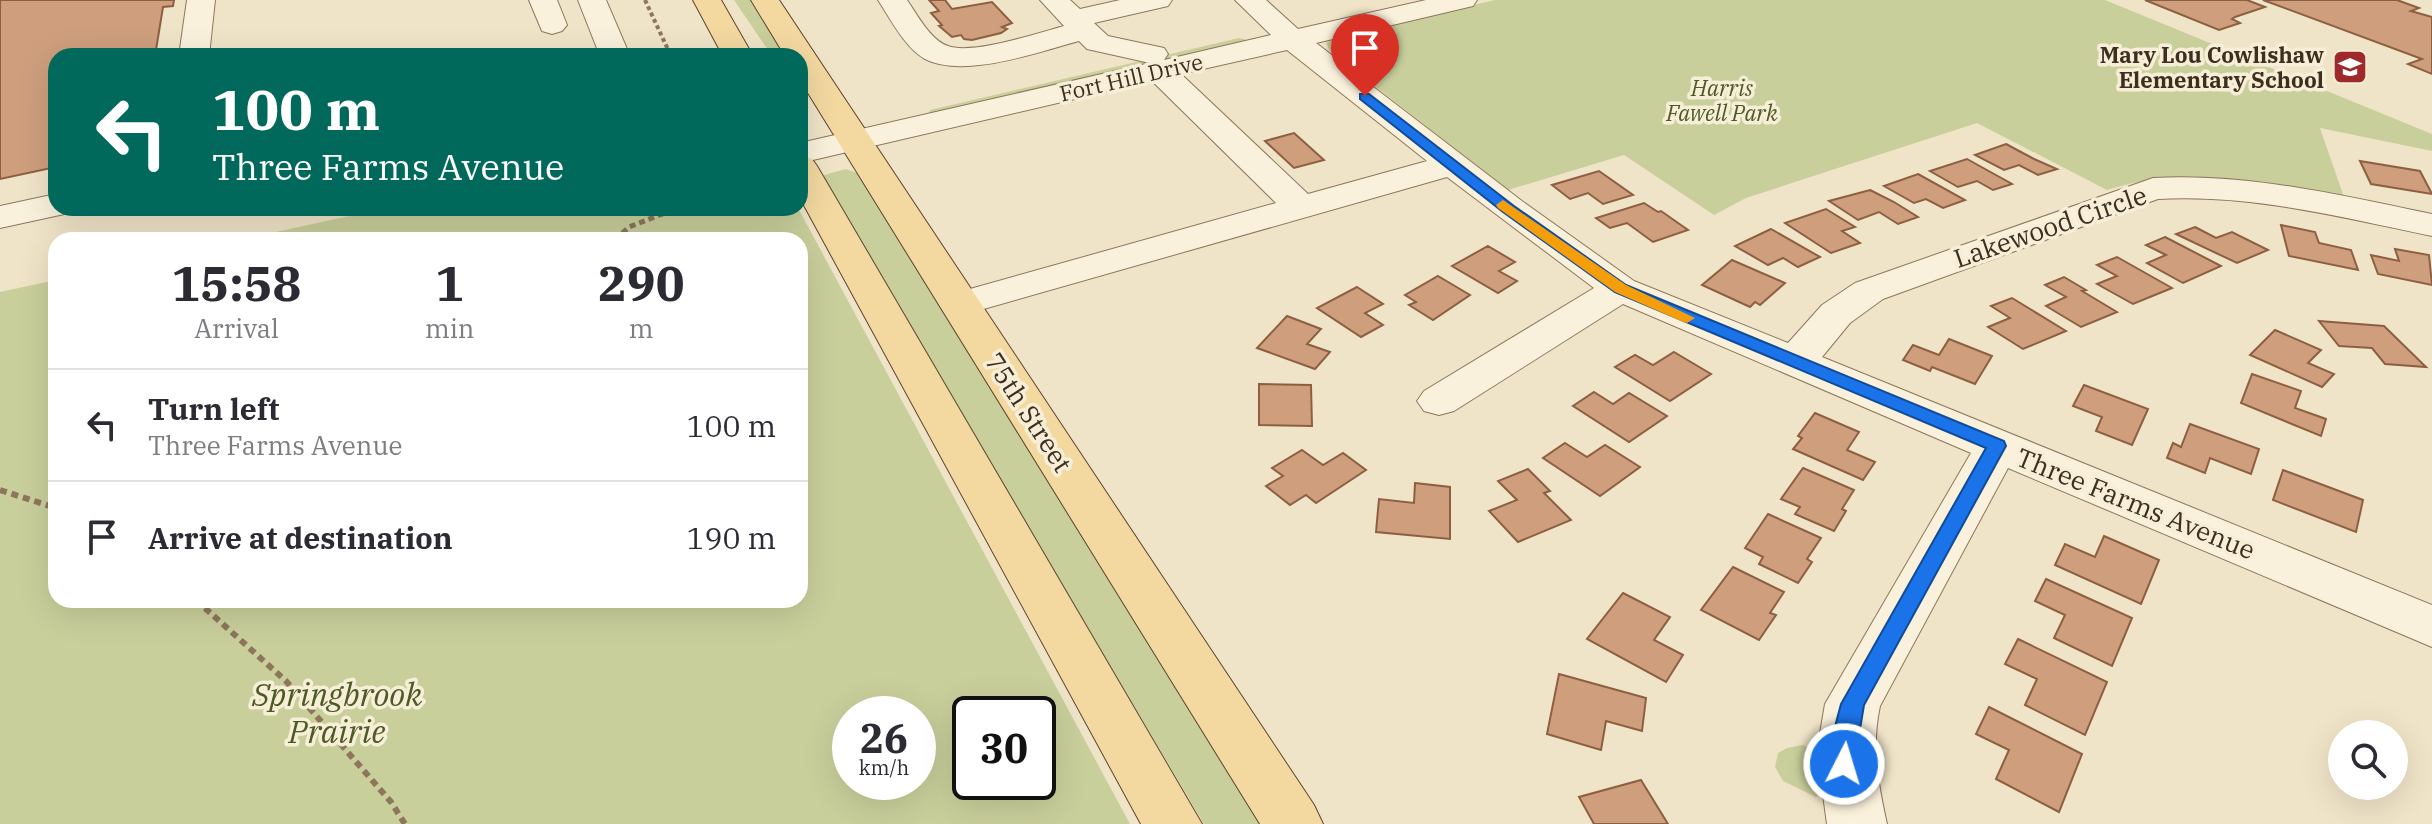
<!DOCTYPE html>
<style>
:root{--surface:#fff;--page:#f7f7f7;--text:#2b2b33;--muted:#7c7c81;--line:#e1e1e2}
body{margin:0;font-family:"IBM Plex Serif",serif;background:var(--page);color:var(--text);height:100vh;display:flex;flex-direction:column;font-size:30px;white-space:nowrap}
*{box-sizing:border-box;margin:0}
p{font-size:26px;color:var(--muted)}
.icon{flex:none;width:44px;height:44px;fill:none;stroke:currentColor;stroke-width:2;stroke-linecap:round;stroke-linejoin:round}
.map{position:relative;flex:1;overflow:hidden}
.sheet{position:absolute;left:48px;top:232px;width:760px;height:376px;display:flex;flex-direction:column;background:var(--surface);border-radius:24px;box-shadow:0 8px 32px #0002}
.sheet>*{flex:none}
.top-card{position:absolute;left:48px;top:48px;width:760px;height:168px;border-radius:24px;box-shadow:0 8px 32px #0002;background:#00695c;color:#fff;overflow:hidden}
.tools{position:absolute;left:2328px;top:720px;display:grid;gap:16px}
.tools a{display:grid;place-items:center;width:80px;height:80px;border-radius:50%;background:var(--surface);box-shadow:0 8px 32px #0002;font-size:40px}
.speed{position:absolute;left:832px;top:696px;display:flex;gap:16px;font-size:40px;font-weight:700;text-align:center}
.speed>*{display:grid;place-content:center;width:104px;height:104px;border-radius:50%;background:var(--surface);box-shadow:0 8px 32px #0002;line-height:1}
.speed small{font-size:20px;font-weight:400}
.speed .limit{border:4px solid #111;border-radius:12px;background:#fff;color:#111}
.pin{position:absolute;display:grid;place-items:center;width:68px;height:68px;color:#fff;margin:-82px -34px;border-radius:50% 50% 50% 0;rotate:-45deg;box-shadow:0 0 8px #0007}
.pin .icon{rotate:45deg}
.me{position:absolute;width:88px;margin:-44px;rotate:5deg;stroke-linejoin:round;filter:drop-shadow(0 0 6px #0008)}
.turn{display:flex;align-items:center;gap:28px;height:168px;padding:0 32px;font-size:36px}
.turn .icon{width:104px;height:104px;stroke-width:2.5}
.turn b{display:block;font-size:56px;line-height:68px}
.eta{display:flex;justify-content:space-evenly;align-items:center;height:136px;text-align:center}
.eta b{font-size:48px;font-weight:700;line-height:56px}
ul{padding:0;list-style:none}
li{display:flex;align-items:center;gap:24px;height:112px;padding:0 32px;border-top:2px solid var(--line)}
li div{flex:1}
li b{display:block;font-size:30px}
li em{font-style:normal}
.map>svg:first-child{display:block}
</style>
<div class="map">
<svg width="2432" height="824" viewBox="0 0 2432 824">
<rect width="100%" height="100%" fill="#f0e4c8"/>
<g fill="#c9cf9b" fill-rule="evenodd">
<polygon points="734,0 751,0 786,56 772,56"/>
<path d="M1495,0H2105L2432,134V151L2320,128L2345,200C2265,184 2187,164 2107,190L1977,123L1746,198L1714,215L1624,155L1508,190L1330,51L1326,43L1340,36Z"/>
<polygon points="1239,38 1248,40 928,114 930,110"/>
<polygon points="846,169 857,173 1265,824 1204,824 823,181 824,175"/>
<path d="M386,208H798L1130,824H0V292L56,280V600H800V240H239ZM850,714H918V782H850ZM1038,714V782H970V714Z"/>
<path d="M1802,745C1824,750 1821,773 1823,793L1816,797L1783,781L1775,767L1778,753L1787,748Z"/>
</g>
<g fill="#cf9f7d" stroke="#8d5f41" stroke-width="2">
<polygon points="0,0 174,0 173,6 163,7 155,56 56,56 56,167 0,179"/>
<polygon points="929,0 945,0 952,9 992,2 1012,23 1002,27 1007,29 1001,33 972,40 964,39 961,35 952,37 939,26 942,25 931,13 939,11"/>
<polygon points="2145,0 2247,0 2265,7 2235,17 2232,19 2240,23 2219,30"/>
<polygon points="2263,0 2397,0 2419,8 2411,11 2432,17 2432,74 2408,64 2422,59"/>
<polygon points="1294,133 1324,160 1294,168 1265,141"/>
<polygon points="2006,144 2034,159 2057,169 2038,175 2019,165 2004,170 1975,155"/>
<polygon points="1967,159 2012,184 1993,190 1977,181 1958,187 1930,171"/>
<polygon points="2360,161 2420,171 2432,194 2371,184"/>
<polygon points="1599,171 1633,195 1603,204 1588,193 1570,199 1552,185"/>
<polygon points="1918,174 1965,200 1943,208 1926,199 1914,203 1884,186"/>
<polygon points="1870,190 1894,202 1918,217 1898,224 1879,212 1858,220 1829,201"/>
<polygon points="1644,203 1658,212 1661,211 1688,230 1653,242 1627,223 1610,228 1596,218"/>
<polygon points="1826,209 1855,227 1842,231 1860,243 1831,253 1785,223"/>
<polygon points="2281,225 2315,232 2319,243 2351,250 2358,270 2289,256"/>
<polygon points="2195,227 2216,238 2232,232 2268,250 2237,263 2176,234"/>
<polygon points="1771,229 1820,257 1798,267 1783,258 1768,265 1735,246"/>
<polygon points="2165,237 2221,266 2183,283 2147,263 2166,255 2146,245"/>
<polygon points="1488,246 1515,262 1499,271 1517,281 1498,293 1452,266"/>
<polygon points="2395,249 2429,255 2432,285 2378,274 2371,255 2399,261"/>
<polygon points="2117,257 2172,288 2133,304 2097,284 2117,276 2097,265"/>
<polygon points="1732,260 1785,283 1760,305 1755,302 1750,307 1702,285"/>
<polygon points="1438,276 1470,295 1433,320 1409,305 1416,302 1405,295"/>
<polygon points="2064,277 2086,290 2082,291 2117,312 2081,327 2046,306 2066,297 2045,285"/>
<polygon points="1357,287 1383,304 1365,313 1383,325 1361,337 1317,308"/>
<polygon points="2012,298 2066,331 2023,349 1988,327 2010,318 1991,306"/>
<polygon points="1287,316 1321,329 1307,344 1330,352 1315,369 1257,348"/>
<polygon points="2319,321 2384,326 2426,367 2385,364 2372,348 2339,346"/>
<polygon points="2275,330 2321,350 2308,363 2334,374 2322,387 2250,355"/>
<polygon points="1949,339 1992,356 1975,384 1932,367 1930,371 1903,360 1913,345 1939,355"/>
<polygon points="1674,352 1711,374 1670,401 1615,367 1635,355 1653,365"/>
<polygon points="2252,374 2301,391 2295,408 2326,419 2321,436 2241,403"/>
<polygon points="1259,384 1311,385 1312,426 1259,425"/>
<polygon points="2084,385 2148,409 2132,445 2096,431 2102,417 2073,406"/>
<polygon points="1594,392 1613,404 1629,393 1667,416 1629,442 1573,406"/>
<polygon points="1815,413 1859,432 1847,450 1875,462 1863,480 1793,449 1802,438 1798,436"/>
<polygon points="2190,424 2259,449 2251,474 2210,458 2205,473 2167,458 2173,443 2181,447"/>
<polygon points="1565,443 1587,457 1605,445 1640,467 1600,496 1543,458"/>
<polygon points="1302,450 1323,465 1343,453 1366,470 1316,503 1306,495 1290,505 1266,486 1283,476 1272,468"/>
<polygon points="1803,468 1854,490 1842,509 1846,511 1834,531 1795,514 1800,507 1781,499"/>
<polygon points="1528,469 1550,491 1544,493 1571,520 1518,542 1489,511 1517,500 1498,481"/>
<polygon points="2283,470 2363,500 2356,532 2273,500"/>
<polygon points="1415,483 1450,487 1450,539 1376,532 1379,499 1414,503"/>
<polygon points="1768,514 1821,538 1807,559 1812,562 1798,583 1759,564 1763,557 1745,548"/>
<polygon points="2104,536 2159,560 2141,604 2055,565 2065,544 2095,557"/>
<polygon points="1733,567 1784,592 1770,613 1776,615 1759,640 1701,610"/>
<polygon points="2046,579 2132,618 2112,666 2054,638 2065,615 2035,601"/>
<polygon points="1623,593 1670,617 1654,640 1683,655 1666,682 1587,639"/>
<polygon points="2018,639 2107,682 2085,735 2025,705 2037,679 2005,664"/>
<polygon points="1559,674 1646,698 1642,731 1606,721 1601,750 1547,734"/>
<polygon points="1989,707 2082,754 2059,812 1996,779 2009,750 1976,734"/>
<polygon points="1641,780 1668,824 1594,824 1579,797"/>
</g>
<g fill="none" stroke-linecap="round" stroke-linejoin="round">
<g stroke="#8d765c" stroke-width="2">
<g id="minor">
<polygon points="187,0 215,0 209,56 179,56"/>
<polygon points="529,0 557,0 567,25 562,31 552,34 542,31"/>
<polygon points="578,0 606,0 630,56 600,56"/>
<path d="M878,0H907C917,14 930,40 948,46C972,55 1038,33 1064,26L1040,0H1070L1080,9L1120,0H1172L1168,6L1094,23L1108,36L1164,48L1168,54L1164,60L1271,35L1235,0H1266L1298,29L1426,0H1477L1473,6L1316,43L1522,201L1634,281L1788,343L1822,305L1855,283L2153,178C2249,173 2339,195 2432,214V236C2341,217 2252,194 2158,199L1883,299L1850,323L1822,357L2432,605V647L2008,468L1880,706C1871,747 1878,783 1887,824H1827L1817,751L1825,704L1971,453L1623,304L1454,411L1439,415L1424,411L1417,401L1424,391L1594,288L1447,177L973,312L959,316L945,312L939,304L945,296L1276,203L1152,81L800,163V143L1150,63L1087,49L1079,41C1038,52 964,79 925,59C905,48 890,18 878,0ZM1287,50L1427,161L1308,194L1181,74Z"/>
<polygon points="56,194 56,208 72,208 69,213 0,228 0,206"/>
</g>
</g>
<g stroke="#5b4430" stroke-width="2">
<g id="major">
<polygon points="693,0 721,0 753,56 723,56"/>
<polygon points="751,0 779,0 1314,805 1323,824 1260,824 800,80 800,56 785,56"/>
<polygon points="800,156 812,159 817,166 1202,824 1141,824 800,198"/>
</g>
</g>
<g stroke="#8d765c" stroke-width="4" stroke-dasharray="4 3" stroke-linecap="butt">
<polyline points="645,0 671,56"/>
<polyline points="670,211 678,208"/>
</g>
<polyline stroke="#8d765c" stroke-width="5" stroke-dasharray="6 4" stroke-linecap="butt" points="615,240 629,227 675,209"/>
<g stroke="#8d765c" stroke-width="6" stroke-dasharray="7 5" stroke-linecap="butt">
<polyline points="0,490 56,508"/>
<polyline points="196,600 286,681 391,802 405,824"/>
</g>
<use href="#minor" fill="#faf1dc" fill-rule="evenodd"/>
<use href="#major" fill="#f3d9a0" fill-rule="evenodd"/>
</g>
<path fill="#1a73e8" stroke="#114b97" stroke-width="2" d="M1360,94H1369L1514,206L1626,285L2004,441L2006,446L1864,705L1853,771L1844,774L1836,771C1826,750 1836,724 1841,704L1986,448L1615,292L1503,212L1360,99Z"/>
<polygon fill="#f59e0b" points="1503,200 1626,285 1695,318 1687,323 1681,321 1615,292 1498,208 1496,205"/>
<defs>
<g id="school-square" transform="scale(1.8)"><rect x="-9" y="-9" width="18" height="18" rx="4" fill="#9e2a2b" stroke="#f7eed8"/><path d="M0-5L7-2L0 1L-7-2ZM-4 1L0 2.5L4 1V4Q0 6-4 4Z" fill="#fff"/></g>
</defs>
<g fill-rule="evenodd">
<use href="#school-square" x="2350" y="67"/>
</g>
<g text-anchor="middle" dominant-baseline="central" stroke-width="7" stroke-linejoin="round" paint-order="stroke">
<g font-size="22" font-weight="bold" fill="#3d2e20" stroke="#f7eed8" text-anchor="end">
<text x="2324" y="54">Mary Lou Cowlishaw<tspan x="2324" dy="25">Elementary School</tspan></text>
</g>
<g font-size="22" fill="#3d2e20" stroke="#f7eed8">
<text transform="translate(1131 77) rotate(-13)">Fort Hill Drive</text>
</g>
<g font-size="22" font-style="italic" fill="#4d5a26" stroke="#f7eed8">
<text x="1722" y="87">Harris<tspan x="1722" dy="25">Fawell Park</tspan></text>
</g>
<g font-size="26" fill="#3d2e20" stroke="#f7eed8">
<text transform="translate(2050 226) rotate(-19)">Lakewood Circle</text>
<text transform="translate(1029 412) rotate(57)">75th Street</text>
<text transform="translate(2136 503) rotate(22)">Three Farms Avenue</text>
</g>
<g font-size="32" font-style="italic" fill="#4d5a26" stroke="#f7eed8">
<text x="337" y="694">Springbrook<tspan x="337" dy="37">Prairie</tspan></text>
</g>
</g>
</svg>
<div class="tools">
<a><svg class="icon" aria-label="search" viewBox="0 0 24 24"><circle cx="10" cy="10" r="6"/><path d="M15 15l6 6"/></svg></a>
</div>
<div class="speed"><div>26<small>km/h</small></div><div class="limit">30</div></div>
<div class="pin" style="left:1365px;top:96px;background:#d93025"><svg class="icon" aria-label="arrive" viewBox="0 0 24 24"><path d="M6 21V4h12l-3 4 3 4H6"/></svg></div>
<svg class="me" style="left:1844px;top:764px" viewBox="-20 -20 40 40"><circle r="17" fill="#1a73e8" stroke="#fff" stroke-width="3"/><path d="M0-11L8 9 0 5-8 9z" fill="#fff"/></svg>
<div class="top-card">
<div class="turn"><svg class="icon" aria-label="left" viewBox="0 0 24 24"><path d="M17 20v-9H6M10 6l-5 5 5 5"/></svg><div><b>100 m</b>Three Farms Avenue</div></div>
</div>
<section class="sheet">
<div class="eta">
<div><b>15:58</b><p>Arrival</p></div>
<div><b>1</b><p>min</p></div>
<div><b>290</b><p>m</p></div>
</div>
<ul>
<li><svg class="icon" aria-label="left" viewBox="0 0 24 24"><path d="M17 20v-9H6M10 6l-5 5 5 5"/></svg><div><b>Turn left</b><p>Three Farms Avenue</p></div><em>100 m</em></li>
<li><svg class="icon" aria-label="arrive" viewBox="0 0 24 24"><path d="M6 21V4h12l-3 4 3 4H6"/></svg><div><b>Arrive at destination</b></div><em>190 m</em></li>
</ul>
</section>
</div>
